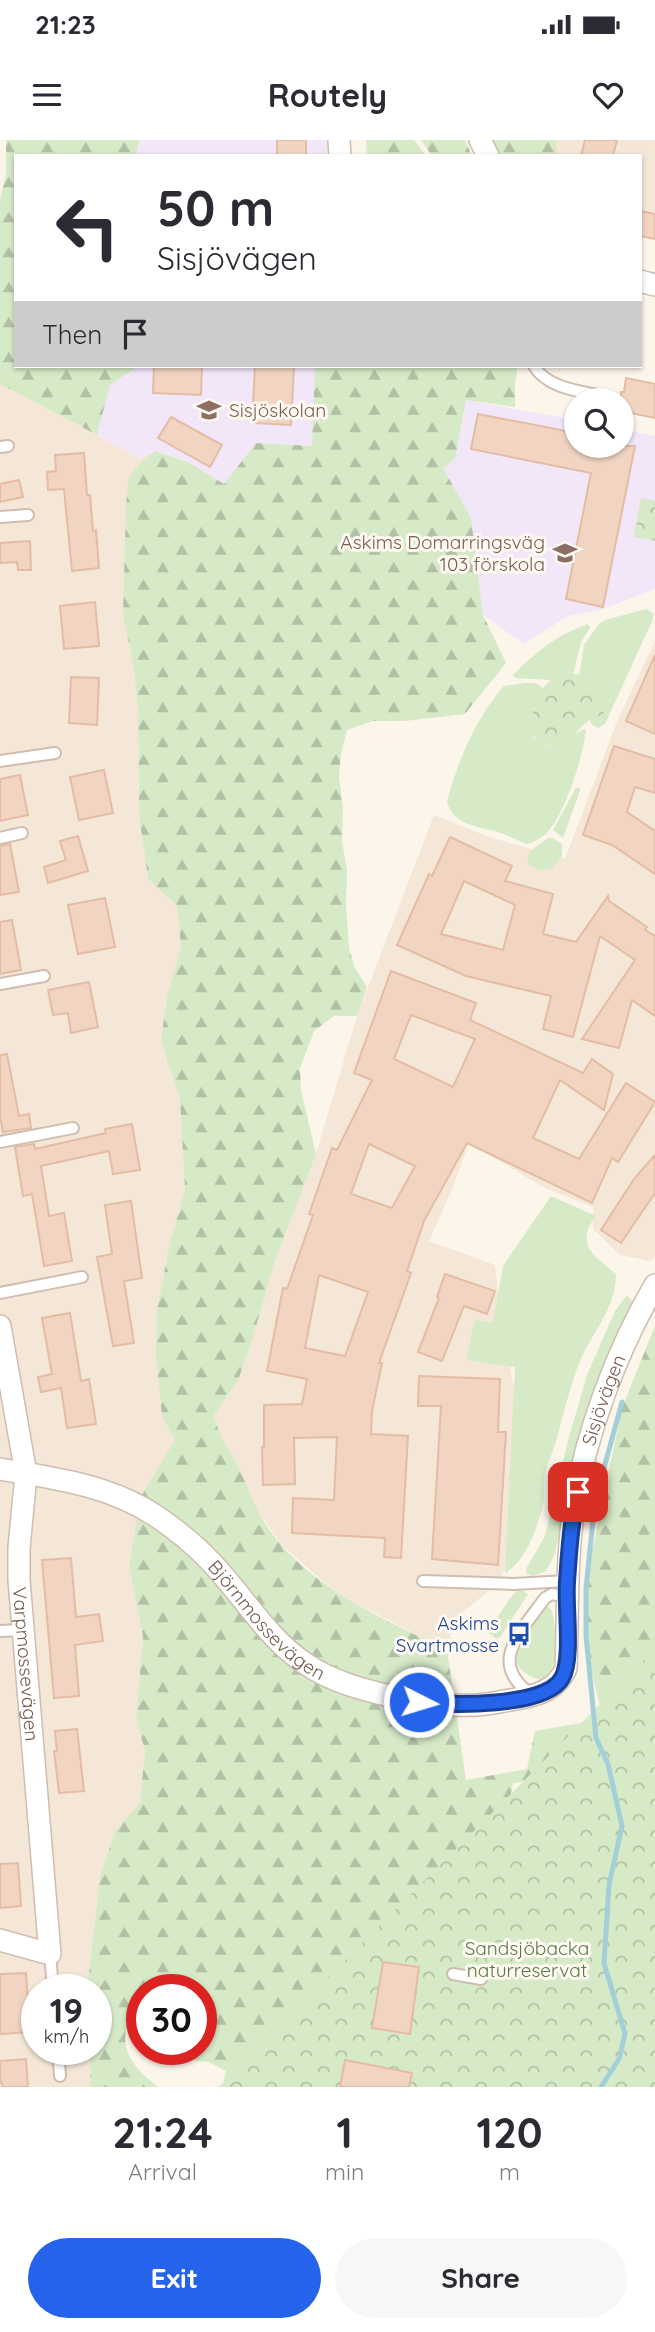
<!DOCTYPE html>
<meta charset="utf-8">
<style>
:root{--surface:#fff;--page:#f7f7f7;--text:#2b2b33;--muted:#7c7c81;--accent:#2563eb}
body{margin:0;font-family:Quicksand,sans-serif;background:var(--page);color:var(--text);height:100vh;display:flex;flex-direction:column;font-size:26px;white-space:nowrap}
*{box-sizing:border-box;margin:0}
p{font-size:23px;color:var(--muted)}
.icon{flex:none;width:38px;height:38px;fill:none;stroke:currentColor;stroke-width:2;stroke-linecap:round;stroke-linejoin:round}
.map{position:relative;height:1947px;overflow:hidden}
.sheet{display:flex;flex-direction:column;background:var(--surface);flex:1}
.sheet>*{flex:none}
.banner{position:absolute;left:14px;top:14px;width:628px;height:214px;border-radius:0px;box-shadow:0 2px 5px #0004;background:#fff;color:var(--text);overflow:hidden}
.controls{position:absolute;left:564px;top:248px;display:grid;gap:14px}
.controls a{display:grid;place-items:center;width:70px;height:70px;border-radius:50%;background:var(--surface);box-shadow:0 2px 5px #0004;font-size:35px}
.speed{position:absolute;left:21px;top:1834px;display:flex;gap:14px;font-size:35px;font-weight:700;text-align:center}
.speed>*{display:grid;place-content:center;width:91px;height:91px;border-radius:50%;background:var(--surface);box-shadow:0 2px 5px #0004;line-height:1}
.speed small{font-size:18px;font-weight:400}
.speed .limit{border:10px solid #d22;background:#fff;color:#111}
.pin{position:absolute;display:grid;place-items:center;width:60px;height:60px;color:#fff;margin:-30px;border-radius:14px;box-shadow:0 4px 10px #0006}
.me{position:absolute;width:77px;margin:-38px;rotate:95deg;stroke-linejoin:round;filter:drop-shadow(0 0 5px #0008)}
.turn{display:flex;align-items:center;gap:24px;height:147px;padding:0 28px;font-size:32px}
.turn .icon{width:91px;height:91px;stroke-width:2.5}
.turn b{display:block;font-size:49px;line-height:60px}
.then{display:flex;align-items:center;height:66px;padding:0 28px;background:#0003;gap:14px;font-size:26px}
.eta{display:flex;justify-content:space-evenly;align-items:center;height:119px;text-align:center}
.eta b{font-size:42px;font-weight:800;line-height:49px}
.action{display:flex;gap:14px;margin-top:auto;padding:14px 28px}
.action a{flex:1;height:80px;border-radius:42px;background:var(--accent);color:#fff;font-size:28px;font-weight:800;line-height:80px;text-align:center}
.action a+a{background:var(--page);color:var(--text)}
.status{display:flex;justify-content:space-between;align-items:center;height:49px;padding:0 35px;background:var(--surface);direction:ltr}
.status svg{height:19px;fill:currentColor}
header{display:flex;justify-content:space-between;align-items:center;height:91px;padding:0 28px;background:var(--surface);font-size:32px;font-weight:800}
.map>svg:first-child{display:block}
</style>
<div class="status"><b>21:23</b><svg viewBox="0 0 49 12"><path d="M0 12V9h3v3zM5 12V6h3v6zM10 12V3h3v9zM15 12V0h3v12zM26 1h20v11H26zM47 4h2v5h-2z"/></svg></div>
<header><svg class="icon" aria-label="menu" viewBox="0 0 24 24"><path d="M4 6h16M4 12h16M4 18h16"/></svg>Routely<svg class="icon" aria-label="heart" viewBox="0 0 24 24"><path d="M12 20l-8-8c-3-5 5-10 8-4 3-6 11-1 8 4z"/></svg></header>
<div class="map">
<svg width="655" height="1947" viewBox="0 0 655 1947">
<defs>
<pattern id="forest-firs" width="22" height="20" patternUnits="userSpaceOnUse" patternTransform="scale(1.75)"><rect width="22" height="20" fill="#d6eac8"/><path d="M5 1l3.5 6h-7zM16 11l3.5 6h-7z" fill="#b2c1a5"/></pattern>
<pattern id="park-crowns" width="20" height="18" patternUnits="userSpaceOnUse" patternTransform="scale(1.75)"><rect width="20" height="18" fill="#d6eac8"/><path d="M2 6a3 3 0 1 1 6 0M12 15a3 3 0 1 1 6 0" fill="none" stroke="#b2c1a5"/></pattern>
</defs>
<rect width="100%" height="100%" fill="#fcf5ea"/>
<g fill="#f4e7d8">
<polygon points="557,0 655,0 655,95 641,91 640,16 556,16"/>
<polygon points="0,244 140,318 155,311 141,322 133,523 138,568 139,675 148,739 177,766 181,806 167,857 161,900 180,959 185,1050 170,1102 157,1170 156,1216 162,1276 176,1300 140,1358 129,1426 143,1497 136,1578 145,1611 140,1663 115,1691 100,1736 87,1850 37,1850 37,1909 89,1909 91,1947 0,1947"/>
<polygon points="655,501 655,1115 651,1121 620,1115 593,1089 593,1067 545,1048 469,1003 454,1045 429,1101 495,1125 501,1179 518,1270 516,1411 494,1447 455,1478 447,1510 355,1463 327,1445 281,1404 253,1364 239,1328 216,1289 214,1275 238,1240 250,1207 274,1124 316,1014 357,876 434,675 489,697 565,719 618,579"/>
</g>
<g fill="#f2e6f9">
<polygon points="140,0 328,0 329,16 135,16"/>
<polygon points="139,226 315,226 313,306 256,303 224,344 188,322 155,311 140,318 97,295 110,245"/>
<polygon points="466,260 576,280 576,306 621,306 621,289 655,296 655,449 603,469 568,476 524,504 483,475 471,378 443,328 455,319"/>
</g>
<g fill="#d6eac8">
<polygon points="646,469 653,473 653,479 605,584 598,588 592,585 590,579 579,536 584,505 599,484 605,480"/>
<path d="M588,484L590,488L581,502L573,535L558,536L551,540L515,538L513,535C536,512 556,495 588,484Z"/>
<path d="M525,543H536L544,549L533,570V597C556,619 567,593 586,589C584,614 563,683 542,697C538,700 532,702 527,704C518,701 510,696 501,693C481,686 453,687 447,661C459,619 475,579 504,546Z"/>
<polygon points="576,648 581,648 563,698 553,690"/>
<polygon points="548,698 553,698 562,704 562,716 553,728 540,731 529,724 527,717 534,708"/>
<path d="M551,1056L596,1076C574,1104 594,1116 616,1134C616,1168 593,1191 580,1221C570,1246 564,1272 557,1298C554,1310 548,1321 545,1333C543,1344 545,1355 543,1365C537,1389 526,1421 505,1433L515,1227L466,1220L475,1180L493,1182L503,1126Z"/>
<polygon points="627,1155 633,1162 603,1227 590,1265 554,1416 546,1431 533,1436 527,1434 526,1429 545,1396 569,1297 587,1235 615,1171"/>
<polygon points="519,1449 528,1454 501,1496 497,1499 487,1492 511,1457"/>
<path d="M548,1467L551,1469L553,1475C556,1495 562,1529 541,1540C507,1530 514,1513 529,1489C535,1481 539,1473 548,1467Z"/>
</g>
<g fill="url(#forest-firs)" fill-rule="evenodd">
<polygon points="6,0 140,0 135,16 16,16 16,226 139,226 110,245 97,295 0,244 0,59 6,34"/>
<polygon points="366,0 414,0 426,16 367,16"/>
<polygon points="421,0 465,0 472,16 432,16"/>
<polygon points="491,0 557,0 556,16 498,16"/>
<path d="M315,226H518L515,243V267L466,260L455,319L443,328L471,378L483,475L506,523L465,574L405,581H373L347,590L341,614L339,637L343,669L342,701L347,730L346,763L349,809L355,828L367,847L357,876H334L314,891L300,928L301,950L316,1014L274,1124L250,1207L238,1240L214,1275C218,1296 230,1310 239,1328C249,1350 256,1371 270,1391C311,1448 385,1480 447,1510L466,1640L527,1629L535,1591L603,1579L588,1516V1431L622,1268L655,1186V1726L562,1947H218L223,1944L226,1931L209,1922L190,1920V1909H201V1850H142V1864C111,1896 127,1925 159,1947H91L89,1909H96V1850H87L100,1736L115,1691L140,1663L145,1611L136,1578L143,1497L129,1426L140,1358L175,1300L162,1276L156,1216L157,1170L170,1102L185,1050L180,959L161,900L167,857L181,806L177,766L148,739L139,675L138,568L133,523L123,475L126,365L129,337L141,322L155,311L188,322L224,344L256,303L312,306ZM543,1639L500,1711L513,1643Z"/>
</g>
<g fill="url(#park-crowns)">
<polygon points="641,358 655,361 655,401 634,397"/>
<path d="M594,535L604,574C599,576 592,577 588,581C570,595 564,615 537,601L530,590C532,572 539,540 561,535C572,533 583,535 594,535Z"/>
<polygon points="655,1509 655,1947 219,1947"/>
</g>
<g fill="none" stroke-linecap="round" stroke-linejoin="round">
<polyline stroke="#a4cfd8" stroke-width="5" points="601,1947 619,1919 625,1894 604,1823 609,1745 622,1686 608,1624 596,1598 586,1496 586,1448 595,1361 622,1262"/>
</g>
<g fill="#f1d5c2" stroke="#e4bca3" stroke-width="2" fill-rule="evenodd">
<rect x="277" y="0" width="29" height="16"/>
<polygon points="585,0 617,0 613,16 581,16"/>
<polygon points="640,71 655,74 655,99 640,96"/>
<polygon points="154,226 202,226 201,255 153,253"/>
<polygon points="255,226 294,226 291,285 252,283"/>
<polygon points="626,238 655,244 655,278 621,271 621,252 624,252"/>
<polygon points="478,274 576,293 576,306 635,306 603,467 566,459 591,333 471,309"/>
<polygon points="171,277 222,305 210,327 158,298"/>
<polygon points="84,313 87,355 90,355 93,391 96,390 99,428 72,431 64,349 48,350 47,332 56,331 55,315"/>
<polygon points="19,340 23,357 0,362 0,344"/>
<polygon points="30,401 31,430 18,430 17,422 0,423 0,403"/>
<polygon points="95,462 99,506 64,509 60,466"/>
<polygon points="655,515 655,594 626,581"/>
<polygon points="71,537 99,538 97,585 69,583"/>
<polygon points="614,606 655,619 655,653 635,647 627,672 655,691 655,734 612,705 583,695"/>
<polygon points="104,630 113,673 79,680 70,637"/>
<polygon points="20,635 28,675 0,681 0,639"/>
<polygon points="78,696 88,731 48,743 44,727 66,720 60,701"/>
<path d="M450,697L512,726L505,741L553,754L543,794L576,802L608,756L609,761L647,787L645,790L655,796V876L632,860L619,908L582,899L635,820L600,796L573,897L543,889L551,856L466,836L397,805L429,734L432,736ZM464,741L515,765L503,810L441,794Z"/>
<polygon points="10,704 19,752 0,755 0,706"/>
<polygon points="105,758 115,807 78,814 68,765"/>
<polygon points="12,780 21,830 0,834 0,782"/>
<path d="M391,831L476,863L470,880L583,933L592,919L613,934L604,970L560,940L533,998L579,1019L626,943L655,962L618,1022L612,1018L592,1063L467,1003L424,1081L407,1131L411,1133L379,1223H382L372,1271L371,1294L408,1296L401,1418L384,1417L385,1398L292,1393L293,1358L334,1360L337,1297L294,1298L295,1344L263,1345L262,1307H264V1265L302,1264L307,1239L267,1231L283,1148L287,1149L313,1075L309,1074L332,1008L337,1010L372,940L354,933ZM411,875L475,899L453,947L394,919ZM369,1004L415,1026L392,1068L351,1054ZM319,1135L368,1152L345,1216L305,1208Z"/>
<polygon points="89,842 98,887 71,893 68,873 53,875 48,850"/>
<polygon points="7,914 19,976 29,974 31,988 3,992 0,976 0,915"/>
<polygon points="132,984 140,1030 113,1034 109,1011 41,1026 49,1076 64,1073 72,1121 44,1126 32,1054 23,1056 15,1007 34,1004 35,1009 106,993 105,989"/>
<polygon points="655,1015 655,1053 621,1103 601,1090 634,1039"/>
<polygon points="131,1061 142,1138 124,1141 134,1203 113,1206 97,1117 112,1114 105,1065"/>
<polygon points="445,1134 495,1151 487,1174 464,1166 442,1221 418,1212 439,1158 437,1157"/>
<polygon points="70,1173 81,1241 89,1239 96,1284 67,1288 61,1248 41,1252 38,1237 52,1234 42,1178"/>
<polygon points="419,1236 500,1239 498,1292 506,1292 498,1425 432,1419 441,1266 418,1266"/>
<polygon points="71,1418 76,1477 99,1474 103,1501 75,1505 79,1556 54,1558 42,1420"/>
<polygon points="77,1589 84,1651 59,1653 54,1611 57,1611 55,1591"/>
<polygon points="18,1723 21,1766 0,1768 0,1724"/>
<polygon points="383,1822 419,1827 410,1894 372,1888"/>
<polygon points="26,1833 30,1892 0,1894 0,1834"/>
<polygon points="26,1919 28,1947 3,1947 0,1940 0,1921"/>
<polygon points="345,1920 412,1933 409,1947 340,1947"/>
</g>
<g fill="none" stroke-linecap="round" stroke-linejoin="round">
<g stroke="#cfbdaf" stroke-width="14">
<g id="lane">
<path d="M534,226C547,248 579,251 602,256"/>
<polyline points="0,307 8,306"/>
<polyline points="0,377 28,375"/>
<polyline points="0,621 55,613"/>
<polyline points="0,698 22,693"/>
<polyline points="0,844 44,836"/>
<polyline points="0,1002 73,988"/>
<polyline points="0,1153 82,1137"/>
<polyline points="423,1441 514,1444 567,1441"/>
<polyline points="0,1491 22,1490"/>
<path d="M532,1555C486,1523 521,1492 545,1458L552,1454L567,1457"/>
<polyline points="50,1814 53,1850"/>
<polyline points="453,1834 481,1839"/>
<polyline points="58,1909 60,1936"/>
</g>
</g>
<g stroke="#cfbdaf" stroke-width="24">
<g id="street">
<polyline points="339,0 340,16"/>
<polyline points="480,0 488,16"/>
<polyline points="640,141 655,145"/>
<path id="s1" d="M0,1186L26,1334L19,1408V1440L50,1814L0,1800"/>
<path id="s2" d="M0,1329C54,1338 109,1345 156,1376C177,1390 195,1405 212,1423C244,1457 267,1498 306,1524C332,1542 364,1550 394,1557C429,1564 465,1569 499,1562C525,1557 555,1556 566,1528C568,1475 566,1421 574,1367C586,1293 617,1210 655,1145"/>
</g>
</g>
<use href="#lane" stroke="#fff" stroke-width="10"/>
<use href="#street" stroke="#fff" stroke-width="21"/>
</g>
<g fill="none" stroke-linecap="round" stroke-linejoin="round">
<g stroke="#184099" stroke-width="18">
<path id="route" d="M419,1562C449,1565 546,1568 562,1538C573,1519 565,1466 567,1442C569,1412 571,1381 578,1352"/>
</g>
<use href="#route" stroke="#2563eb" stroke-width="12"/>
</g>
<defs>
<g id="school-bare" transform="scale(1.89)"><path d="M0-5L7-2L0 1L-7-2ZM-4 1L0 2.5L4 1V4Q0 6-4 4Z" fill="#8d6e63" stroke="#fff9f1" stroke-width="2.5" paint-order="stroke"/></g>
<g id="bus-bare" transform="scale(1.89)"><path d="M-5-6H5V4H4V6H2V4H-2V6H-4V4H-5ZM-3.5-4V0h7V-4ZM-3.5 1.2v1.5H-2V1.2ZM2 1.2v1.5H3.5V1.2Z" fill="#1a4fb4" stroke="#fff9f1" stroke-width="2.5" paint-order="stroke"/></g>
</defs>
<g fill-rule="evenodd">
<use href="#school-bare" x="209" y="270"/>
<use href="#school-bare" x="565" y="413"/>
<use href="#bus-bare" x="519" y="1494"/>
</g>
<g text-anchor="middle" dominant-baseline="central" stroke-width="6" stroke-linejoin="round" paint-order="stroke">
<g font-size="19" fill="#785e54" stroke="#fff9f1" text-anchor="start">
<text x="229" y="270">Sisjöskolan</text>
<text x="545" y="402" text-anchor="end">Askims Domarringsväg<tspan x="545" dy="22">103 förskola</tspan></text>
</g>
<g font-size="19" fill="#775c4d" stroke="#fff9f1">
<text stroke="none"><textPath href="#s2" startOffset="928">Sisjövägen</textPath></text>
<text stroke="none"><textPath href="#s2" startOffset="317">Björnmossevägen</textPath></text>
<text stroke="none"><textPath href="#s1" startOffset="341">Varpmossevägen</textPath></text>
</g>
<g font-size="19" fill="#164399" stroke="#fff9f1" text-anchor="end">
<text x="499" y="1483">Askims<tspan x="499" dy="22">Svartmosse</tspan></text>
</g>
<g font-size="19" fill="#547d45" stroke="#fff9f1">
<text x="527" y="1808">Sandsjöbacka<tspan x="527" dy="22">naturreservat</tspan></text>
</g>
</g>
</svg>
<div class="controls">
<a><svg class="icon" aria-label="search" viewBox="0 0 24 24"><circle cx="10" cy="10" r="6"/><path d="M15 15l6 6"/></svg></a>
</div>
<div class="speed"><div>19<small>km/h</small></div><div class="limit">30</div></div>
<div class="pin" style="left:578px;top:1352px;background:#d93025"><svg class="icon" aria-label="arrive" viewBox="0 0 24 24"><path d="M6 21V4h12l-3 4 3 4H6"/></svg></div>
<svg class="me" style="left:419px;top:1562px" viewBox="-20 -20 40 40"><circle r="17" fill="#2563eb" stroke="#fff" stroke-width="3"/><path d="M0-11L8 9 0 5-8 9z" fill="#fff"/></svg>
<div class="banner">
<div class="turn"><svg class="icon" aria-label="left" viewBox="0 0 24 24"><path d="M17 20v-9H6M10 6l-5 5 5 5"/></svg><div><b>50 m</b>Sisjövägen</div></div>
<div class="then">Then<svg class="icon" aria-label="arrive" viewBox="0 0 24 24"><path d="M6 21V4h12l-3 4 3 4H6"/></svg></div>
</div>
</div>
<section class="sheet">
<div class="eta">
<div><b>21:24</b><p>Arrival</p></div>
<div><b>1</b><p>min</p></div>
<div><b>120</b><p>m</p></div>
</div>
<div class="action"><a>Exit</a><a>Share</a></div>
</section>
